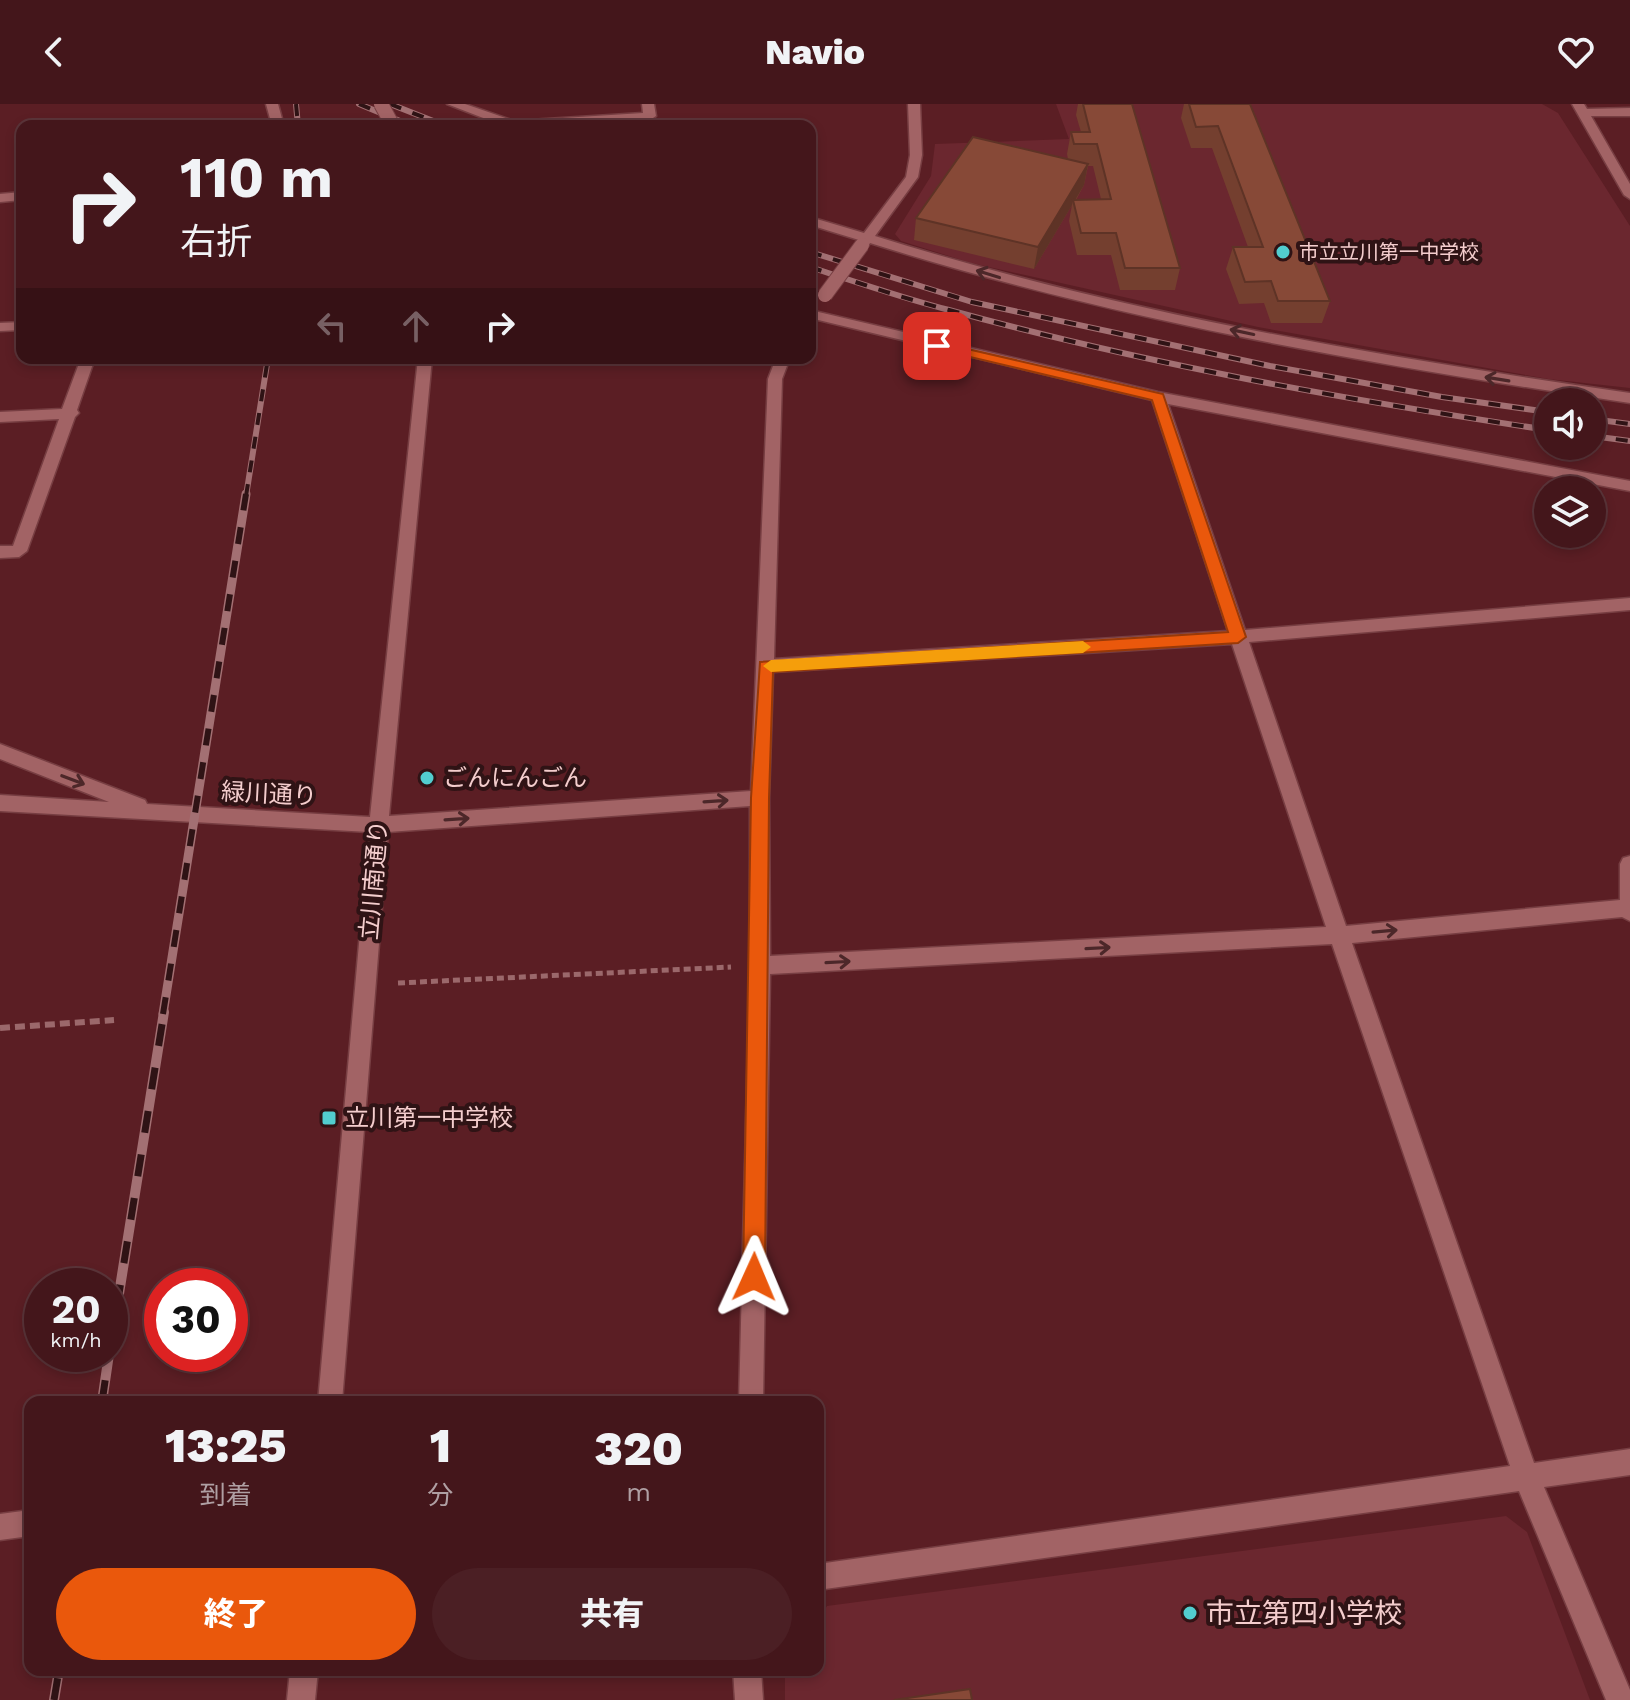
<!DOCTYPE html>
<html lang="ja">
<meta charset="utf-8">
<style>
:root{--surface:#44161b;--page:#4b1f24;--text:#f1f3f6;--muted:#af9fa3;--line:#5c353a;--accent:#ea580c}
body{margin:0;font-family:"Work Sans","Noto Sans JP",sans-serif;background:var(--page);color:var(--text);height:100vh;display:flex;flex-direction:column;font-size:30px;white-space:nowrap}
*{box-sizing:border-box;margin:0}
p{font-size:26px;color:var(--muted)}
.icon{flex:none;width:44px;height:44px;fill:none;stroke:currentColor;stroke-width:2;stroke-linecap:round;stroke-linejoin:round}
.map{position:relative;flex:1;overflow:hidden}
.panel{position:absolute;left:24px;top:1292px;width:800px;height:280px;display:flex;flex-direction:column;background:var(--surface);border-radius:16px;box-shadow:0 4px 12px #0003,0 0 0 2px var(--line)}
.panel>*{flex:none}
.top-card{position:absolute;left:16px;top:16px;width:800px;height:244px;border-radius:16px;box-shadow:0 4px 12px #0003,0 0 0 2px var(--line);background:#44161b;color:var(--text);overflow:hidden}
.buttons{position:absolute;left:1534px;top:284px;display:grid;gap:16px}
.buttons a{display:grid;place-items:center;width:72px;height:72px;border-radius:50%;background:var(--surface);box-shadow:0 4px 12px #0003,0 0 0 2px var(--line);font-size:40px}
.speed{position:absolute;left:24px;top:1164px;display:flex;gap:16px;font-size:40px;font-weight:700;text-align:center}
.speed>*{display:grid;place-content:center;width:104px;height:104px;border-radius:50%;background:var(--surface);box-shadow:0 4px 12px #0003,0 0 0 2px var(--line);line-height:1}
.speed small{font-size:20px;font-weight:400}
.speed .limit{border:12px solid #d22;background:#fff;color:#111}
.pin{position:absolute;display:grid;place-items:center;width:68px;height:68px;color:#fff;margin:-34px;border-radius:16px;box-shadow:0 4px 12px #0006}
.me{position:absolute;width:88px;margin:-44px;rotate:1deg;stroke-linejoin:round;filter:drop-shadow(0 0 6px #0008)}
.turn{display:flex;align-items:center;gap:28px;height:168px;padding:0 32px;font-size:36px}
.turn .icon{width:104px;height:104px;stroke-width:2.5}
.turn b{display:block;font-size:56px;line-height:68px}
.lanes{display:flex;align-items:center;height:76px;padding:0 32px;background:#0003;justify-content:center;gap:40px;direction:ltr}
.lanes .off{opacity:.35}
.eta{display:flex;justify-content:space-evenly;align-items:center;height:136px;text-align:center}
.eta b{font-size:48px;font-weight:800;line-height:56px}
.primary-button{display:flex;gap:16px;margin-top:auto;padding:16px 32px}
.primary-button a{flex:1;height:92px;border-radius:48px;background:var(--accent);color:#fff;font-size:32px;font-weight:800;line-height:92px;text-align:center}
.primary-button a+a{background:var(--page);color:var(--text)}
header{display:flex;justify-content:space-between;align-items:center;height:104px;padding:0 32px;background:var(--surface);font-size:36px;font-weight:800}
.map>svg:first-child{display:block}
</style>
<header><svg class="icon" aria-label="back" viewBox="0 0 24 24"><path d="M15 5l-7 7 7 7"/></svg>Navio<svg class="icon" aria-label="heart" viewBox="0 0 24 24"><path d="M12 20l-8-8c-3-5 5-10 8-4 3-6 11-1 8 4z"/></svg></header>
<div class="map">
<svg width="1630" height="1596" viewBox="0 0 1630 1596">
<rect width="100%" height="100%" fill="#5b1e24"/>
<g fill="#6b272f">
<polygon points="1056,0 1542,0 1558,9 1630,122 1630,284 1548,275 1258,223 971,159 901,137 895,130 931,72 935,40 1069,35"/>
<polygon points="1506,1412 1527,1428 1590,1596 785,1596 785,1566 818,1566 818,1516 827,1502"/>
</g>
<g fill="none" stroke-linecap="round" stroke-linejoin="round">
<g stroke="#773e42" stroke-width="3">
<g id="minor">
<polygon points="266,0 278,0 284,22 272,22"/>
<polygon points="447,0 465,0 514,17 643,9 642,0 654,0 656,12 650,16 504,22"/>
<path d="M908,0H920L922,51L918,73L875,132C1121,209 1375,252 1630,289V299C1374,261 1117,217 870,139L867,144H857L855,141L859,136L810,121V113L864,129L906,73L910,51Z"/>
<polygon points="1572,0 1584,0 1587,5 1630,4 1630,12 1591,12 1630,80 1630,95 1624,91"/>
<polygon points="22,88 22,96 0,98 0,90"/>
<path d="M810,206L1158,288L1630,377V387L1168,300L1245,526L1630,494V506L1249,538L1346,822L1620,796V760L1623,754L1630,752V817L1622,813L1352,839L1534,1359L1630,1345V1371L1544,1383L1630,1586V1596H1606L1519,1387L818,1486V1460L1510,1362L1332,840L770,870L763,1298H739L750,862V702L388,728L342,1298H318L369,728L0,707V691L109,698L0,655V640L145,696L147,700L370,713L418,254H432L389,712L751,687L768,275L776,254H790L782,275L774,555L1228,527L1152,296L810,214ZM1232,540L1326,823L770,852L769,694L773,568Z"/>
<polygon points="22,218 22,226 0,227 0,219"/>
<polygon points="81,254 95,254 77,306 79,309 75,313 27,447 19,453 0,454 0,442 13,442 59,315 0,318 0,308 62,305"/>
<polygon points="30,1406 30,1432 0,1436 0,1410"/>
<polygon points="290,1566 318,1566 315,1596 287,1596"/>
<polygon points="733,1566 761,1566 763,1596 735,1596"/>
</g>
</g>
<polyline stroke="#9b686b" stroke-width="5" stroke-dasharray="7 4" stroke-linecap="butt" points="398,879 731,863"/>
<polyline stroke="#9b686b" stroke-width="6" stroke-dasharray="10 5" stroke-linecap="butt" points="0,924 114,916"/>
<use href="#minor" fill="#a26365" fill-rule="evenodd"/>
<g stroke="#a37073" stroke-width="6">
<g id="rail-far2">
<polyline points="296,0 298,22"/>
<polyline points="359,0 412,22"/>
<polyline points="390,0 446,22"/>
<polyline points="810,148 972,198 1270,262 1442,293 1548,308"/>
<path d="M810,163C856,178 902,194 949,206C1145,260 1347,296 1548,326"/>
<polyline points="1592,315 1630,320"/>
<polyline points="1592,332 1630,337"/>
<polyline points="246,392 268,254"/>
</g>
</g>
<g stroke="#a37073" stroke-width="9">
<polyline id="rail-far1" points="163,910 246,390"/>
</g>
<g stroke="#a37073" stroke-width="10">
<g id="rail">
<polyline points="110,1246 164,908"/>
<polyline points="102,1298 109,1250"/>
<polyline points="54,1596 59,1566"/>
</g>
</g>
<use href="#rail-far2" stroke="#2f1315" stroke-width="4" stroke-dasharray="12" stroke-linecap="butt"/>
<use href="#rail-far1" stroke="#2f1315" stroke-width="6" stroke-dasharray="17" stroke-linecap="butt"/>
<use href="#rail" stroke="#2f1315" stroke-width="7" stroke-dasharray="22" stroke-linecap="butt"/>
<g stroke="#773e42" stroke-width="16" stroke-linecap="butt">
<g id="minor-bridge">
<polyline points="381,0 393,22"/>
<polyline points="825,191 862,141"/>
</g>
</g>
<use href="#minor-bridge" stroke="#a26365" stroke-width="14"/>
</g>
<g fill="#743f2f" fill-rule="evenodd">
<path d="M1078,0H1132L1180,164L1175,186H1120L1111,151H1077L1069,117L1072,101L1034,165L914,136L916,114L1068,55L1067,50L1071,28H1081L1076,11ZM1088,62H1093L1101,95L1076,96L1084,81Z"/>
<polygon points="1184,0 1250,0 1330,197 1322,219 1271,219 1264,199 1239,200 1226,165 1233,143 1248,143 1212,44 1191,44 1181,14"/>
</g>
<polygon fill="#5e3326" points="1088,60 1084,81 1074,98 1073,96 1072,101 1034,165 1038,143"/>
<g fill="#874937" stroke="#5e3326" stroke-width="2">
<polygon points="1083,0 1132,0 1180,164 1125,164 1116,129 1081,129 1073,96 1111,95 1097,40 1074,40 1071,28 1090,28"/>
<polygon points="1189,0 1250,0 1330,197 1278,197 1271,177 1245,178 1233,143 1263,143 1218,22 1196,23"/>
<polygon points="973,33 1088,60 1038,143 916,114"/>
<polygon points="970,1585 972,1596 894,1596"/>
</g>
<defs><path id="oneway-shaft" d="M-6 0H5M1.5-3L5.5 0L1.5 3" fill="none" stroke-width="1.6" stroke-linecap="round" stroke-linejoin="round" transform="scale(2)"/></defs>
<g stroke="#4c2729">
<use href="#oneway-shaft" transform="translate(988 170) rotate(-163)"/>
<use href="#oneway-shaft" transform="translate(1242 228) rotate(-168)"/>
<use href="#oneway-shaft" transform="translate(1497 275) rotate(-171)"/>
<use href="#oneway-shaft" transform="translate(73 676) rotate(21)"/>
<use href="#oneway-shaft" transform="translate(716 697) rotate(-4)"/>
<use href="#oneway-shaft" transform="translate(457 715) rotate(-4)"/>
<use href="#oneway-shaft" transform="translate(1385 827) rotate(-5)"/>
<use href="#oneway-shaft" transform="translate(1098 844) rotate(-3)"/>
<use href="#oneway-shaft" transform="translate(838 858) rotate(-3)"/>
</g>
<polygon fill="#ea580c" stroke="#983908" stroke-width="2" points="937,238 1163,290 1246,533 1238,539 773,568 769,694 765,1173 762,1181 754,1184 746,1181 743,1173 751,694 760,558 1228,528 1152,296 932,244 932,239"/>
<polygon fill="#f59e0b" points="1083,537 1091,543 1083,549 771,568 763,562 771,556"/>
<g fill="#52cdcf" stroke="#2f1315" stroke-width="3">
<circle cx="1283" cy="148" r="8"/>
<circle cx="427" cy="674" r="8"/>
<rect x="321" y="1006" width="16" height="16" rx="4"/>
<circle cx="1190" cy="1509" r="8"/>
</g>
<g text-anchor="middle" dominant-baseline="central" stroke-width="8" stroke-linejoin="round" paint-order="stroke">
<g font-size="20" fill="#f4cdcd" stroke="#2f1315" text-anchor="start">
<text x="1299" y="148">市立立川第一中学校</text>
</g>
<g font-size="24" fill="#f4cdcd" stroke="#2f1315" text-anchor="start">
<text x="443" y="674">ごんにんごん</text>
<text x="345" y="1014">立川第一中学校</text>
</g>
<g font-size="24" fill="#f4cdcd" stroke="#2f1315">
<text transform="translate(269 690) rotate(3)">緑川通り</text>
<text transform="translate(374 776) rotate(-85)">立川南通り</text>
</g>
<g font-size="28" fill="#f4cdcd" stroke="#2f1315" text-anchor="start">
<text x="1206" y="1509">市立第四小学校</text>
</g>
</g>
</svg>
<div class="buttons">
<a><svg class="icon" aria-label="sound" viewBox="0 0 24 24"><path d="M4 9h4l5-4v14l-5-4H4zM17 9q2 3 0 6"/></svg></a>
<a><svg class="icon" aria-label="layers" viewBox="0 0 24 24"><path d="M12 4l9 5-9 5-9-5zM3 14l9 5 9-5"/></svg></a>
</div>
<div class="speed"><div>20<small>km/h</small></div><div class="limit">30</div></div>
<div class="pin" style="left:937px;top:242px;background:#d93025"><svg class="icon" aria-label="arrive" viewBox="0 0 24 24"><path d="M6 21V4h12l-3 4 3 4H6"/></svg></div>
<svg class="me" style="left:754px;top:1173px" viewBox="-20 -20 40 40"><path d="M0-17L14 15 0 8-14 15z" fill="#ea580c" stroke="#fff" stroke-width="4"/></svg>
<div class="top-card">
<div class="turn"><svg class="icon" aria-label="right" viewBox="0 0 24 24"><path d="M7 20v-9h11M14 6l5 5-5 5"/></svg><div><b>110 m</b>右折</div></div>
<div class="lanes"><svg class="icon off" aria-label="left" viewBox="0 0 24 24"><path d="M17 20v-9H6M10 6l-5 5 5 5"/></svg><svg class="icon off" aria-label="ahead" viewBox="0 0 24 24"><path d="M12 20V5M6 11l6-6 6 6"/></svg><svg class="icon" aria-label="right" viewBox="0 0 24 24"><path d="M7 20v-9h11M14 6l5 5-5 5"/></svg></div>
</div>
<section class="panel">
<div class="eta">
<div><b>13:25</b><p>到着</p></div>
<div><b>1</b><p>分</p></div>
<div><b>320</b><p>m</p></div>
</div>
<div class="primary-button"><a>終了</a><a>共有</a></div>
</section>
</div>
